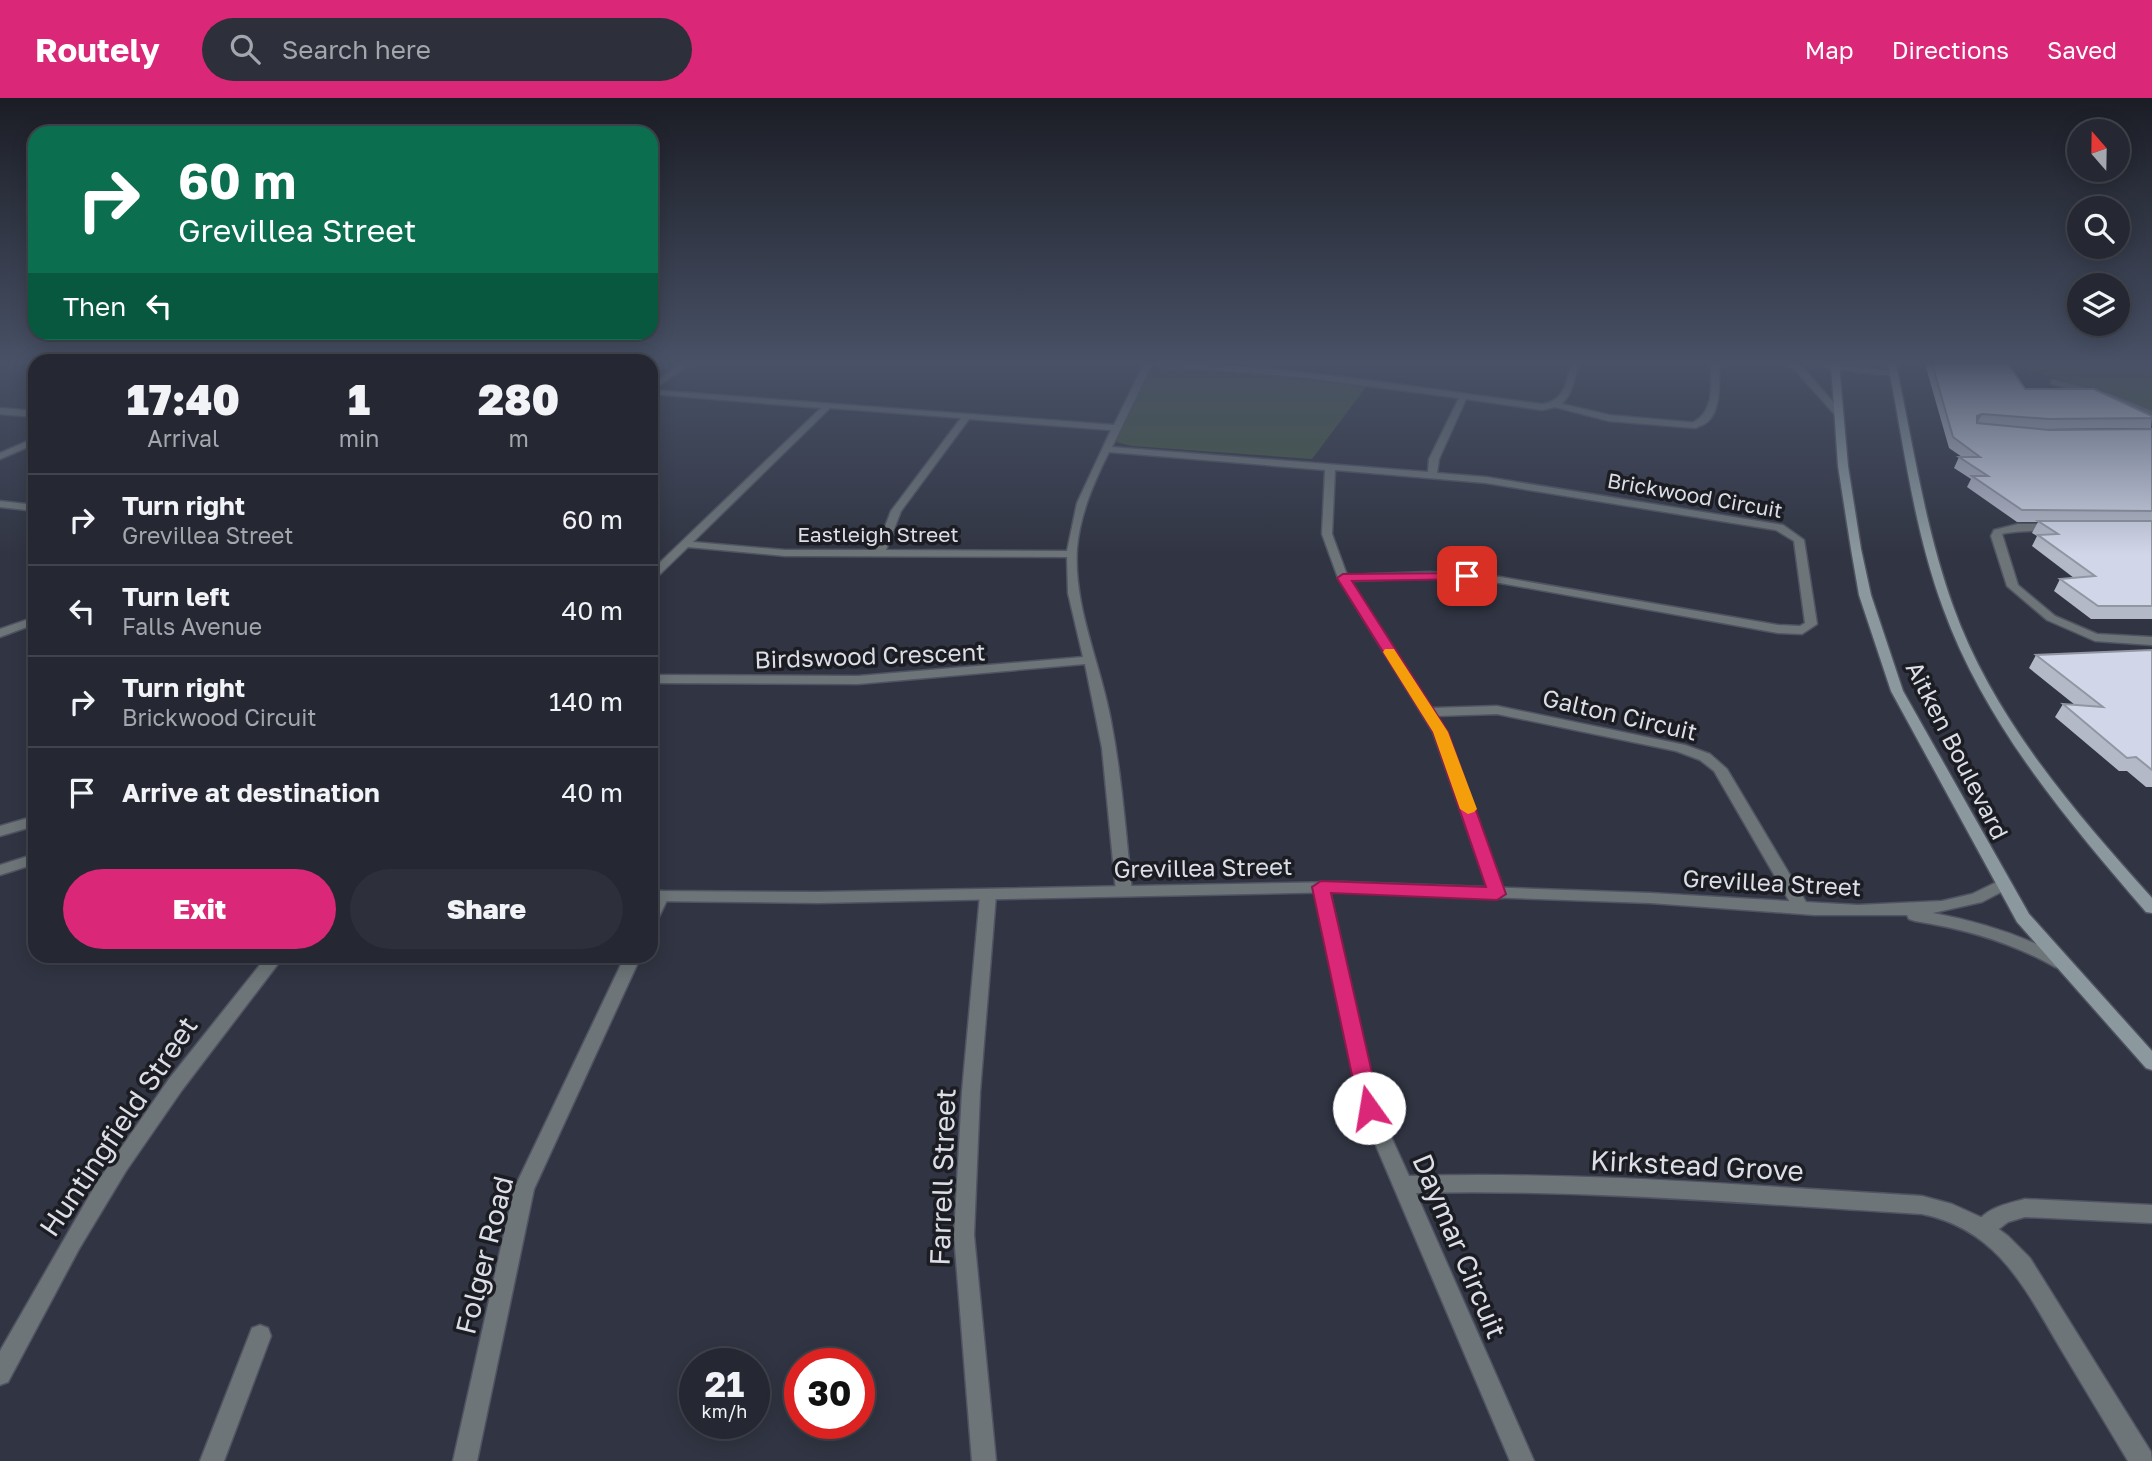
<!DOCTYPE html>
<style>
:root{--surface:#252832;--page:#2d303a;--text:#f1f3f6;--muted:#a3a6ac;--line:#42444d;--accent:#db2777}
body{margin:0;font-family:"Golos Text",sans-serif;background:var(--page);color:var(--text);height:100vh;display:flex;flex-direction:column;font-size:26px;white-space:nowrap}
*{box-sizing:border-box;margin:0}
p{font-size:23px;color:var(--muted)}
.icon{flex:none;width:38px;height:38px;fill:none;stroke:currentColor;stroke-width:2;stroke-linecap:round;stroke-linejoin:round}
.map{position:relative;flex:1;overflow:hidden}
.sheet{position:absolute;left:28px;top:256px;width:630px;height:609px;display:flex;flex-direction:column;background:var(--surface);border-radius:21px;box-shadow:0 4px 18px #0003,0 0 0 2px var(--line)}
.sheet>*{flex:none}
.banner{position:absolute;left:28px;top:28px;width:630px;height:214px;border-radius:21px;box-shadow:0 4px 18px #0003,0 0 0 2px var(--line);background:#0b6e4f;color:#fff;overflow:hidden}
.needle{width:46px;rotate:340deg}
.buttons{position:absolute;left:2067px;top:21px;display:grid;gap:14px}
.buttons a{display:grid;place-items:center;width:63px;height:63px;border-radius:50%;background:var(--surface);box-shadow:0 4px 18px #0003,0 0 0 2px var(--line);font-size:35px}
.speed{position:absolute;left:679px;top:1250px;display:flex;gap:14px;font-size:35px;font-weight:700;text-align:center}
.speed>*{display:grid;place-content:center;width:91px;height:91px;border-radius:50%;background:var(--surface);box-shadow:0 4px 18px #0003,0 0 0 2px var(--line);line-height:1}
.speed small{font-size:18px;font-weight:400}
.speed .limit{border:10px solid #d22;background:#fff;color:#111}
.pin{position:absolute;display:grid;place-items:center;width:60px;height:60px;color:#fff;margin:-30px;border-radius:14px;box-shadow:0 4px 10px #0006}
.me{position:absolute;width:77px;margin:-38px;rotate:347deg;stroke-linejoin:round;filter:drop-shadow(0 0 5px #0008)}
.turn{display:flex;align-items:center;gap:24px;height:147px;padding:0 35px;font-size:32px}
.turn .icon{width:91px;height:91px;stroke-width:2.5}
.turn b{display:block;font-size:49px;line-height:60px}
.then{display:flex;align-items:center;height:66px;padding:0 35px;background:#0003;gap:14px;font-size:26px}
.eta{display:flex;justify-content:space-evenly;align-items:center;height:119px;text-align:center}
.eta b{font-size:42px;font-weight:800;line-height:49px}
.primary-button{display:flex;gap:14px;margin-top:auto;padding:14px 35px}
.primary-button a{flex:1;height:80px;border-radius:42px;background:var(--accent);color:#fff;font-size:28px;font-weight:800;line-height:80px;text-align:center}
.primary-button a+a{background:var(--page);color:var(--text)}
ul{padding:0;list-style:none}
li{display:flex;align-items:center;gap:21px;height:91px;padding:0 35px;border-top:2px solid var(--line)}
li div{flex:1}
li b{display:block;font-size:26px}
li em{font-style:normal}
header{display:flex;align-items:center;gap:42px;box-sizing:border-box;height:98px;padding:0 35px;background:var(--accent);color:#fff}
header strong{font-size:33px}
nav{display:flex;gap:38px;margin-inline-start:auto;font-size:24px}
.search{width:490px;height:63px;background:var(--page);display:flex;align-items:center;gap:18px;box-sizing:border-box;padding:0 24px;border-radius:38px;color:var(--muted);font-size:26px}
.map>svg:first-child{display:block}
</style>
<header>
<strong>Routely</strong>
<div class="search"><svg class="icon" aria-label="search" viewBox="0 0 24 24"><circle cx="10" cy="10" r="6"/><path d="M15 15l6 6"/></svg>Search here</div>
<nav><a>Map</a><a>Directions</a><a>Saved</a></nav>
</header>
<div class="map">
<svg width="2152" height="1363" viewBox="0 0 2152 1363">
<rect width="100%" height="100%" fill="#313543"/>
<g fill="#465941">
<polygon points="2010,266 2152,266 2152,315 2098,293"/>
<polygon points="1164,269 1270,277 1366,289 1312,361 1132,348 1116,344 1150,272"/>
</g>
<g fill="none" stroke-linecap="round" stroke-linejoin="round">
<polyline stroke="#44647c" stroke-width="5" points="2140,266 2152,269"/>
<g stroke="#505361" stroke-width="3">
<g id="service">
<path d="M1711,266H1719C1719,287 1723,329 1692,329V325C1715,314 1711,288 1711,266Z"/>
<path d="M2025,1101L2152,1107V1125L2025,1119L2008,1124L1991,1137L1984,1139L1977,1137L1974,1130C1983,1110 2006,1106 2025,1101Z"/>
<polygon points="260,1227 268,1230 271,1238 224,1363 200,1363 252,1230"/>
</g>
</g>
<g stroke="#505361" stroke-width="3">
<g id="minor">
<path d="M1144,266H1152L1112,349L1428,374L1429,361L1459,300L1300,279L1159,268L1155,266C1285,266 1414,290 1542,306C1565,303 1566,285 1571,266H1579L1570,295L1562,306L1609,317L1698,325V329L1695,330L1609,323L1555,309L1542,312L1466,301L1439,361L1437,375L1486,379L1783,427L1804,442L1817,526L1802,536L1778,535L1500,485L1430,480L1350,483L1431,610L1497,608L1685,647L1710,656L1727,671L1809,809L1807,813H1795L1714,673L1700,662L1676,653L1497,616L1436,618L1447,634L1505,796L1503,800H1491L1433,634L1338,480L1322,436L1325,372L1109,354C1094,384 1080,416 1077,450C1073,509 1101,566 1111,623C1122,680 1126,737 1132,794L1130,798H1118L1116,794L1102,650L1085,566L858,586L651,585V577L858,578L1083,559L1068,495L1067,459L785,458L688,449L655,481L651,482V473L821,310L651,296V292L1114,327ZM830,310L961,320L891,413L876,452H785L693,444ZM969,321L1111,332L1077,405L1067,453L886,452L901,413ZM1335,372L1486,385L1776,432L1794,443L1805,525L1800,528L1778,527L1500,479L1430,474L1347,477L1332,436Z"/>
<polygon points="2054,282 2110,296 2152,313 2152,319 2104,300 2051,286 2051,282"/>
<polygon points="0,310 35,313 35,319 0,316"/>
<polygon points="35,340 35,346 0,361 0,355"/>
<polygon points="0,403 35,407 35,413 0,409"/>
<path d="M2018,426H2053L2058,429C2049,434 2017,432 2002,436L2018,487L2055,518L2097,536L2152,539V547L2095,543L2047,522L2007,488L1991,438L1994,432Z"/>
<polygon points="35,519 35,526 0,539 0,531"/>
<path d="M1321,784L1327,785L1329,789L1378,1010L1409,1078C1580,1073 1751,1088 1922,1098L1952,1106L1985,1121L2008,1138L2030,1160L2151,1354L2152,1363H2128C2106,1326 2084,1290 2062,1253C2025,1191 1999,1132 1922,1116C1753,1106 1585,1091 1416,1095L1534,1363H1510L1360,1010L1313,789L1315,785Z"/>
<polygon points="988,792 994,793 996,797 980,994 974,1137 996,1363 972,1363 954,1137 962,994 980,797 982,793"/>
<polygon points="661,793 667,794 669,798 657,823 651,825 651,802 655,794"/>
<polygon points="267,858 284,858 182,992 126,1073 79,1151 8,1284 0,1287 0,1253 96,1086 169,981"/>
<polygon points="625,858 641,858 534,1091 477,1363 453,1363 514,1091"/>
</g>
</g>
<g stroke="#505361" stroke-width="3">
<g id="tertiary">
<polygon points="681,266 690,266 651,293 651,287"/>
<polygon points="1785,266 1794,266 1803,270 1842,314 1842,318 1836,318 1797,274"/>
<polygon points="1805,266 1827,266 1894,274 1898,276 1894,278 1809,268"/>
<polygon points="35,718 35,728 0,738 0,728"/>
<polygon points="35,756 35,766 0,777 0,767"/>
<path d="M2003,781L2009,782L2011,786L2009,790L1982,804L1933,815C1981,824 2025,838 2067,861L2069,865L2067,869L2061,871L2055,869C2011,844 1965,831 1915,823L1909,821L1907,817H1814L1650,805L1342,794L818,805L651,803V793L818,794L1342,784L1650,795L1858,807L1942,803L1972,796Z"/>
</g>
</g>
<g stroke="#505361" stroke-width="3">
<g id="secondary">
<polygon points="1831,266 1839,266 1848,368 1861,451 1871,497 1903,593 2029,816 2152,953 2152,972 2146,970 2017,824 1891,593 1859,497 1851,451 1838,368"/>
<path d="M1888,266H1896C1913,347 1925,430 1953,508C1993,620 2074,713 2152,800V815L2146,814C2067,722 1985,626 1943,510C1914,432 1904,347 1888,266Z"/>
</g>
</g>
<use href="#service" fill="#6d7578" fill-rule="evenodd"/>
<use href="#minor" fill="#6d7578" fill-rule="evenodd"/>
<use href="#tertiary" fill="#6d7578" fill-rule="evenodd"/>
<use href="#secondary" fill="#8b999e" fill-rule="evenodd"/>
</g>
<g fill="#b4b9c8">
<polygon points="1925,266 2008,266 2025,291 2152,318 2151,330 2044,331 2152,331 2152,521 2091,521 2054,493 2060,481 2074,480 2032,448 2037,438 2032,435 2038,424 2017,424 1967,389 1971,381 1954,370 1959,359 1962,359 1949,350"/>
<polygon points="2152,552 2152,689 2146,689 2127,673 2119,673 2055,619 2063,606 2075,607 2029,570 2036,557"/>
</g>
<polygon fill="#9296a2" points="1982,316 1977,326 1977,318"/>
<g fill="#d1d7e8" stroke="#9296a2" stroke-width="2">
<polygon points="1932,266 2008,266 2025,291 2094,291 2152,318 2152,320 2049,321 1982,316 1977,318 1977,325 2049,332 2152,331 2152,413 2022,412 1972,378 1988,378 1959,359 1980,359 1953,339"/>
<polygon points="2038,423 2152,423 2152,508 2098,508 2060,481 2095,478 2038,437 2058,436"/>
<polygon points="2152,552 2152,672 2136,659 2127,660 2063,606 2103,609 2036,557"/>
</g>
<linearGradient id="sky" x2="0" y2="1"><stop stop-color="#1b1d25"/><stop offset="0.58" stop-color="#485166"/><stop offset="1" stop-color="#485166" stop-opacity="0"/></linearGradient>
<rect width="2152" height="457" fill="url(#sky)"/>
<polygon fill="#db2777" stroke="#8e194d" stroke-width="2" points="1467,475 1474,478 1472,481 1352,483 1448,634 1506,796 1497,802 1331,795 1380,1010 1377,1016 1369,1018 1362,1016 1359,1010 1312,789 1321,783 1486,789 1433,634 1337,480 1343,476"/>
<polygon fill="#f59e0b" points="1385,551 1394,551 1448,634 1477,711 1474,714 1468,716 1460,711 1433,634 1383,554"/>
<g text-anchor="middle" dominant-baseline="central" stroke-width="7" stroke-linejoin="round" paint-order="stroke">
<g font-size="21" fill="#dbdee7" stroke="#1b1d23">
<text transform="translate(1695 397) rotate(10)">Brickwood Circuit</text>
<text x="878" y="436">Eastleigh Street</text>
</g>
<g font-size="24" fill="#dbdee7" stroke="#1b1d23">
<text transform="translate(870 557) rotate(-2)">Birdswood Crescent</text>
<text transform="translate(1620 616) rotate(13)">Galton Circuit</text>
<text transform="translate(1958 652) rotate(63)">Aitken Boulevard</text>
<text transform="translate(1203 769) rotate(-1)">Grevillea Street</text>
<text transform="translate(1772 784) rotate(3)">Grevillea Street</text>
</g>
<g font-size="28" fill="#dbdee7" stroke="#1b1d23">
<text transform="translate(118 1028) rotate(-56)">Huntingfield Street</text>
<text transform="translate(1697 1067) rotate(3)">Kirkstead Grove</text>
<text transform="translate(942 1079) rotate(-88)">Farrell Street</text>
<text transform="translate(1460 1148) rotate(67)">Daymar Circuit</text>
<text transform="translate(484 1157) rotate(-76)">Folger Road</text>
</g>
</g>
</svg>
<div class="buttons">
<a><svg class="needle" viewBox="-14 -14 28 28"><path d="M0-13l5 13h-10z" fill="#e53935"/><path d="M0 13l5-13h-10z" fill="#a3a6ac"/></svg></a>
<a><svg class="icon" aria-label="search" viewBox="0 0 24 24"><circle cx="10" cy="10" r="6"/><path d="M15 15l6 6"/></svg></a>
<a><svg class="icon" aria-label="layers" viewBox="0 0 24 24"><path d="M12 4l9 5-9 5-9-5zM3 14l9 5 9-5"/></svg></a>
</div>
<div class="speed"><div>21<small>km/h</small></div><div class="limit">30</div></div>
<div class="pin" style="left:1467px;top:478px;background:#d93025"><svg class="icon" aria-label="arrive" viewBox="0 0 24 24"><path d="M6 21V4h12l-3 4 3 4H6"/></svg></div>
<svg class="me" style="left:1369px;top:1010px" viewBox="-20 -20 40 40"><circle r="19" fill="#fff"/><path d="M0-13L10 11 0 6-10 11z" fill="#db2777"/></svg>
<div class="banner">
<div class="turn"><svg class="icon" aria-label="right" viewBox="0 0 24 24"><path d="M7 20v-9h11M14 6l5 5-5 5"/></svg><div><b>60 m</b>Grevillea Street</div></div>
<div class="then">Then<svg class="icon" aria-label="left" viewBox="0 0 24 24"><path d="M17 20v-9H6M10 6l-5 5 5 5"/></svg></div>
</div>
<section class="sheet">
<div class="eta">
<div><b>17:40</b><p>Arrival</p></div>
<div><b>1</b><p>min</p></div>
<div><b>280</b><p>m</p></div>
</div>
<ul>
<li><svg class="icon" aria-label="right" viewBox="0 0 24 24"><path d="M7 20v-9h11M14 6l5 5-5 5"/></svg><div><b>Turn right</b><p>Grevillea Street</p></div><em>60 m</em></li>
<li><svg class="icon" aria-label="left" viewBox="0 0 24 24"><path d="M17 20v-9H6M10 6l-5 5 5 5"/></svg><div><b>Turn left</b><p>Falls Avenue</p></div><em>40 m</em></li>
<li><svg class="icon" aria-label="right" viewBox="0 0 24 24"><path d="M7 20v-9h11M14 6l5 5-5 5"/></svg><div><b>Turn right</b><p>Brickwood Circuit</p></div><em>140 m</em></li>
<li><svg class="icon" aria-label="arrive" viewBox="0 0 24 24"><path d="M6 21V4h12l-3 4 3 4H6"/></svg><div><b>Arrive at destination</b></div><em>40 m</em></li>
</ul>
<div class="primary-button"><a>Exit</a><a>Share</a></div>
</section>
</div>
